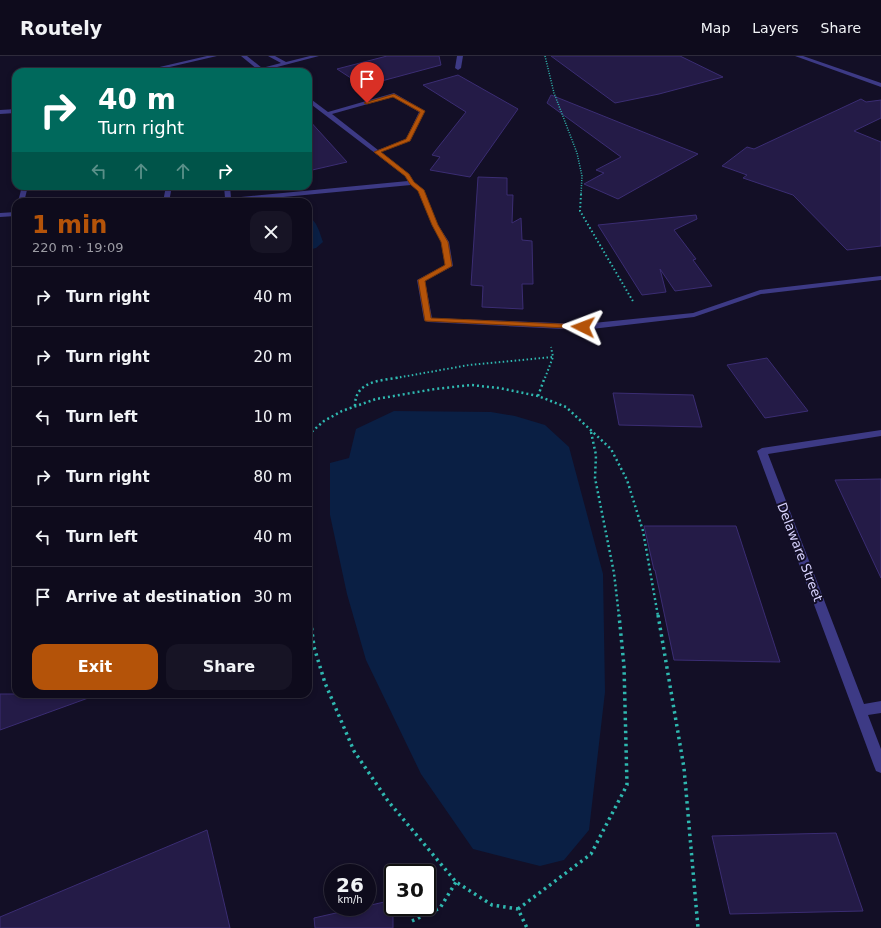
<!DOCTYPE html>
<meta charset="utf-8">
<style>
:root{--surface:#0e0b1c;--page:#171425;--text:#f1f3f6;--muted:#9b9ba3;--line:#2e2b3b;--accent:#b45309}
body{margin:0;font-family:"DejaVu Sans",sans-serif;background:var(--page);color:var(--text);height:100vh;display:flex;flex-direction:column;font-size:15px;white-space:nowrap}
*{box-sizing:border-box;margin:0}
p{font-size:13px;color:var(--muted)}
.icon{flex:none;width:22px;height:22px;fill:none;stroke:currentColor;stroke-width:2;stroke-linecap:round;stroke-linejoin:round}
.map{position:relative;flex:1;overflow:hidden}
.details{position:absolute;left:12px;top:142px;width:300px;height:500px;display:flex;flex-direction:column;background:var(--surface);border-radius:12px;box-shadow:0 2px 6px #0003,0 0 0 1px var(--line)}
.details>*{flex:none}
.top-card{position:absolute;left:12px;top:12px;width:300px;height:122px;border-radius:12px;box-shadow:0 2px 6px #0003,0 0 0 1px var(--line);background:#00695c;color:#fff;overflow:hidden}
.speed{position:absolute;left:324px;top:808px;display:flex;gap:8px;font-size:20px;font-weight:700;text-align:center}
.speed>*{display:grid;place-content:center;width:52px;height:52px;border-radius:50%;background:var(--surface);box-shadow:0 2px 6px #0003,0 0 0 1px var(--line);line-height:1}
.speed small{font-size:10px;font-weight:400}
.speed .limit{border:2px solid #111;border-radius:6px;background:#fff;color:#111}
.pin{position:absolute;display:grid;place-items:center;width:34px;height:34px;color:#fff;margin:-41px -17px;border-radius:50% 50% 50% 0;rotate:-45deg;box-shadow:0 0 4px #0007}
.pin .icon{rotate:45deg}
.me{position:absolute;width:44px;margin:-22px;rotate:273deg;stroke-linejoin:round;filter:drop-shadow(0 0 3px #0008)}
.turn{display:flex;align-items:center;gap:14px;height:84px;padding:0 20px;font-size:18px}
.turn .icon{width:52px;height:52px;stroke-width:2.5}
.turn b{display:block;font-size:28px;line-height:34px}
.lanes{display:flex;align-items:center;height:38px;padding:0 20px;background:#0003;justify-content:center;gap:20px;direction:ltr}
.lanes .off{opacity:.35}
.round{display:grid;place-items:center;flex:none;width:42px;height:42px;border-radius:12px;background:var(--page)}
.head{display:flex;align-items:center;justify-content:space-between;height:68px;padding:0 20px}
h1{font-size:24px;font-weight:700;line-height:30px;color:var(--accent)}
.cta{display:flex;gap:8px;margin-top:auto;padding:8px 20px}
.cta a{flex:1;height:46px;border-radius:12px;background:var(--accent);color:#fff;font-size:16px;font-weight:700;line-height:46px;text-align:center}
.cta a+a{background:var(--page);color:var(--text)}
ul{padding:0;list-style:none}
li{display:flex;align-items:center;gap:12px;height:60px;padding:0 20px;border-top:1px solid var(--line)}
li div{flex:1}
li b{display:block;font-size:15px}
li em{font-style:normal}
header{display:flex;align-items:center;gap:24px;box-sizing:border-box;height:56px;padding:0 20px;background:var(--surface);border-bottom:1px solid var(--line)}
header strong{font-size:19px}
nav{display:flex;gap:22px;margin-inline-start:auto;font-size:14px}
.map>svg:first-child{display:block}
</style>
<header>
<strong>Routely</strong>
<nav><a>Map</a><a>Layers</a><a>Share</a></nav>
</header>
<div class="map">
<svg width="881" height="872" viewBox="0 0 881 872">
<rect width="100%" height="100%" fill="#130f26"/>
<g fill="#0a1f44">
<path d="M308,161C317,164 320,178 323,186L316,192L308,194Z"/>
<polygon points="394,355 491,356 515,360 545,369 569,391 603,518 605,636 589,774 564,804 540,810 473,793 421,718 366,604 347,538 330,459 330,407 349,402 356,373"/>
</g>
<g fill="#241b47" stroke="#3b2d73">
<polygon points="387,0 439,0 441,9 363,30 337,13"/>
<polygon points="551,0 680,0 723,21 659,38 615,47"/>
<polygon points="458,19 518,53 470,121 430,114 440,101 432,99 466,56 423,29"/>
<polygon points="551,39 698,98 618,143 584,128 604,117 596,114 621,101 547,47"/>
<polygon points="861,43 866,46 881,44 881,62 854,75 881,86 881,190 847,194 793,139 743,122 747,119 722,110 747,91 754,93"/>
<polygon points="308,63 347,106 308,115"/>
<polygon points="478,121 507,122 507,139 513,139 512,167 521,162 522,184 532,185 533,228 522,228 523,253 482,251 483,230 471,229"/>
<polygon points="696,159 697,163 674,174 696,203 693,204 712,230 675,235 660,213 666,236 642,239 598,169"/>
<polygon points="767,302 808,355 765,362 727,309"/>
<polygon points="613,337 693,339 702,371 619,369"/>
<polygon points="881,423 881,522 835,424"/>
<polygon points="644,470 736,470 780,606 674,604 655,514 654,514"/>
<polygon points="0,638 90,638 91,641 0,674"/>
<polygon points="207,774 230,872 0,872 0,861"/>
<polygon points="836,777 863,855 730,858 712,780"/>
<polygon points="393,844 393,872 315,872 314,862"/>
</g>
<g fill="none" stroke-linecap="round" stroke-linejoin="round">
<polyline stroke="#2fb8b0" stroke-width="1.5" stroke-dasharray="1 1.5" stroke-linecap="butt" points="545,0 554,37 577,97 582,120 581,139"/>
<g stroke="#2fb8b0" stroke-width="2" stroke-dasharray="1.5 2.5" stroke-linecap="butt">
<polyline points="581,138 580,155 634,247"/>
<polyline points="396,322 469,309 553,301"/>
<polyline points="545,322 553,301 551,291"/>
</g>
<g stroke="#2fb8b0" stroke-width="2.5" stroke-dasharray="2 3" stroke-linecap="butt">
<polyline points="538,340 545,321"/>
<path d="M355,350C355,324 381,325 401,321"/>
<polyline points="591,376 596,399 595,422 614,517 619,560"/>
<polyline points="308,379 324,365 342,355 376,343 435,333 471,329 499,332 538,340 566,351 611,393 627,424 643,475 658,560"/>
<polyline points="308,542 310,560"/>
</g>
<g stroke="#2fb8b0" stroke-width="3.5" stroke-dasharray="2.5 4" stroke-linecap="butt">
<polyline points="310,559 314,591 325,627 354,695 388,745 456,826 492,849 518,853 527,872"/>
<polyline points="658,559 684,712 698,872"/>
<polyline points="518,853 591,798 627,729 624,610 619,559"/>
<polyline points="412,865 440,852 456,826"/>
</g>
<g fill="#3d3a85" fill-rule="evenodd">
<polygon points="207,0 217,0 148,16 138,16"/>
<polygon points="241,0 247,0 262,12 281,7 268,0 275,0 286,6 310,0 319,0 258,16 249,16 257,13"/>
<polygon points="457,0 463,0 461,12 458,14 455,12"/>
<polygon points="795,0 803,0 881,27 881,31"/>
<path d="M394,37L425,55L410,85L381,96L409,118L414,126L424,134L438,169L449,186L453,210L425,225L432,262L583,268L693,257L760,234L881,220V224L761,238L694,261L583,274L428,266L424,264L417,224L445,209L441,186L432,169L418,135L411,129L230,146H205L208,144L225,142L224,130H230L231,142L408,125L405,120L308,46V41L328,56ZM393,41L419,56L406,83L378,94L332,58Z"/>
<polygon points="16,53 16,57 0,58 0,54"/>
<polygon points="22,130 28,130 24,146 18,146"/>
<polygon points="166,130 172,130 169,146 163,146"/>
<polygon points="16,156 16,160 0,161 0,157"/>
<polygon points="881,374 881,380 768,398 864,648 881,645 881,657 868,659 881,693 881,717 876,715 874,710 757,395 762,392"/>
</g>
</g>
<polygon fill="#b45309" stroke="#753606" points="394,38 425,55 410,85 381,96 409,118 414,126 424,134 438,169 448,186 452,210 425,225 431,262 583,269 587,271 586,273 425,265 418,224 445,209 441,186 432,169 418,135 410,128 405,120 374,96 406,83 420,56 393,41 367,48 364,47"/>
<g text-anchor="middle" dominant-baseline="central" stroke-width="4" stroke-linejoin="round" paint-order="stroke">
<g font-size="13" fill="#d9d4ff" stroke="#130f26">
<text transform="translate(800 496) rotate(69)">Delaware Street</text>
</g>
</g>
</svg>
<div class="speed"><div>26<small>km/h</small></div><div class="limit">30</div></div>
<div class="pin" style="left:367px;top:47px;background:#d93025"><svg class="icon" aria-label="arrive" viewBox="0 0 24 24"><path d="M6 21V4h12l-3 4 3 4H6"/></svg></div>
<svg class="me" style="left:583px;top:271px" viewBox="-20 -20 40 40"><path d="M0-17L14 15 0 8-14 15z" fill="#b45309" stroke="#fff" stroke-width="4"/></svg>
<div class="top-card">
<div class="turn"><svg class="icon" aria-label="right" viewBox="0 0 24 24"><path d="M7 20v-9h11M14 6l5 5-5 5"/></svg><div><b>40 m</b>Turn right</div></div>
<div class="lanes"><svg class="icon off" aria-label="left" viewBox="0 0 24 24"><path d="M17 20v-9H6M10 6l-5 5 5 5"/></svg><svg class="icon off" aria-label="ahead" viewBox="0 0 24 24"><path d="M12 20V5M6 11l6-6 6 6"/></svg><svg class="icon off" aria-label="ahead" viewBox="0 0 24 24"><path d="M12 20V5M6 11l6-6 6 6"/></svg><svg class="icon" aria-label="right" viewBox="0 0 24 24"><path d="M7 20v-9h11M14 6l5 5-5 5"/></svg></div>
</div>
<section class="details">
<div class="head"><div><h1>1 min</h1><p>220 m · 19:09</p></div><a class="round"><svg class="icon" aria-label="close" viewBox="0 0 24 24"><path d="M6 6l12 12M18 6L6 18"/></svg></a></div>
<ul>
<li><svg class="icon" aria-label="right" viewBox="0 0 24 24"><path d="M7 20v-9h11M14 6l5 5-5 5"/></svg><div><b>Turn right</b></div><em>40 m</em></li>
<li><svg class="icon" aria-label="right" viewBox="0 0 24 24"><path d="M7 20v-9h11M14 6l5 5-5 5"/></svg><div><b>Turn right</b></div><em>20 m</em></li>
<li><svg class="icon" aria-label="left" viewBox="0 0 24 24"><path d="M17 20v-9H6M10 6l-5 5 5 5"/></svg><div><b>Turn left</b></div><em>10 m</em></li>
<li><svg class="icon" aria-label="right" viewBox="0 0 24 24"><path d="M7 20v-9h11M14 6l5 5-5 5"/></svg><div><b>Turn right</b></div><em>80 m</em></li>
<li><svg class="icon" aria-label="left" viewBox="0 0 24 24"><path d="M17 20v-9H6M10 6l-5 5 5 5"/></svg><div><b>Turn left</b></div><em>40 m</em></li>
<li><svg class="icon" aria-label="arrive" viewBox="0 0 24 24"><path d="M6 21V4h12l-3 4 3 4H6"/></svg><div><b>Arrive at destination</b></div><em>30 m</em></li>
</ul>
<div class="cta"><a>Exit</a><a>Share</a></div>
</section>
</div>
